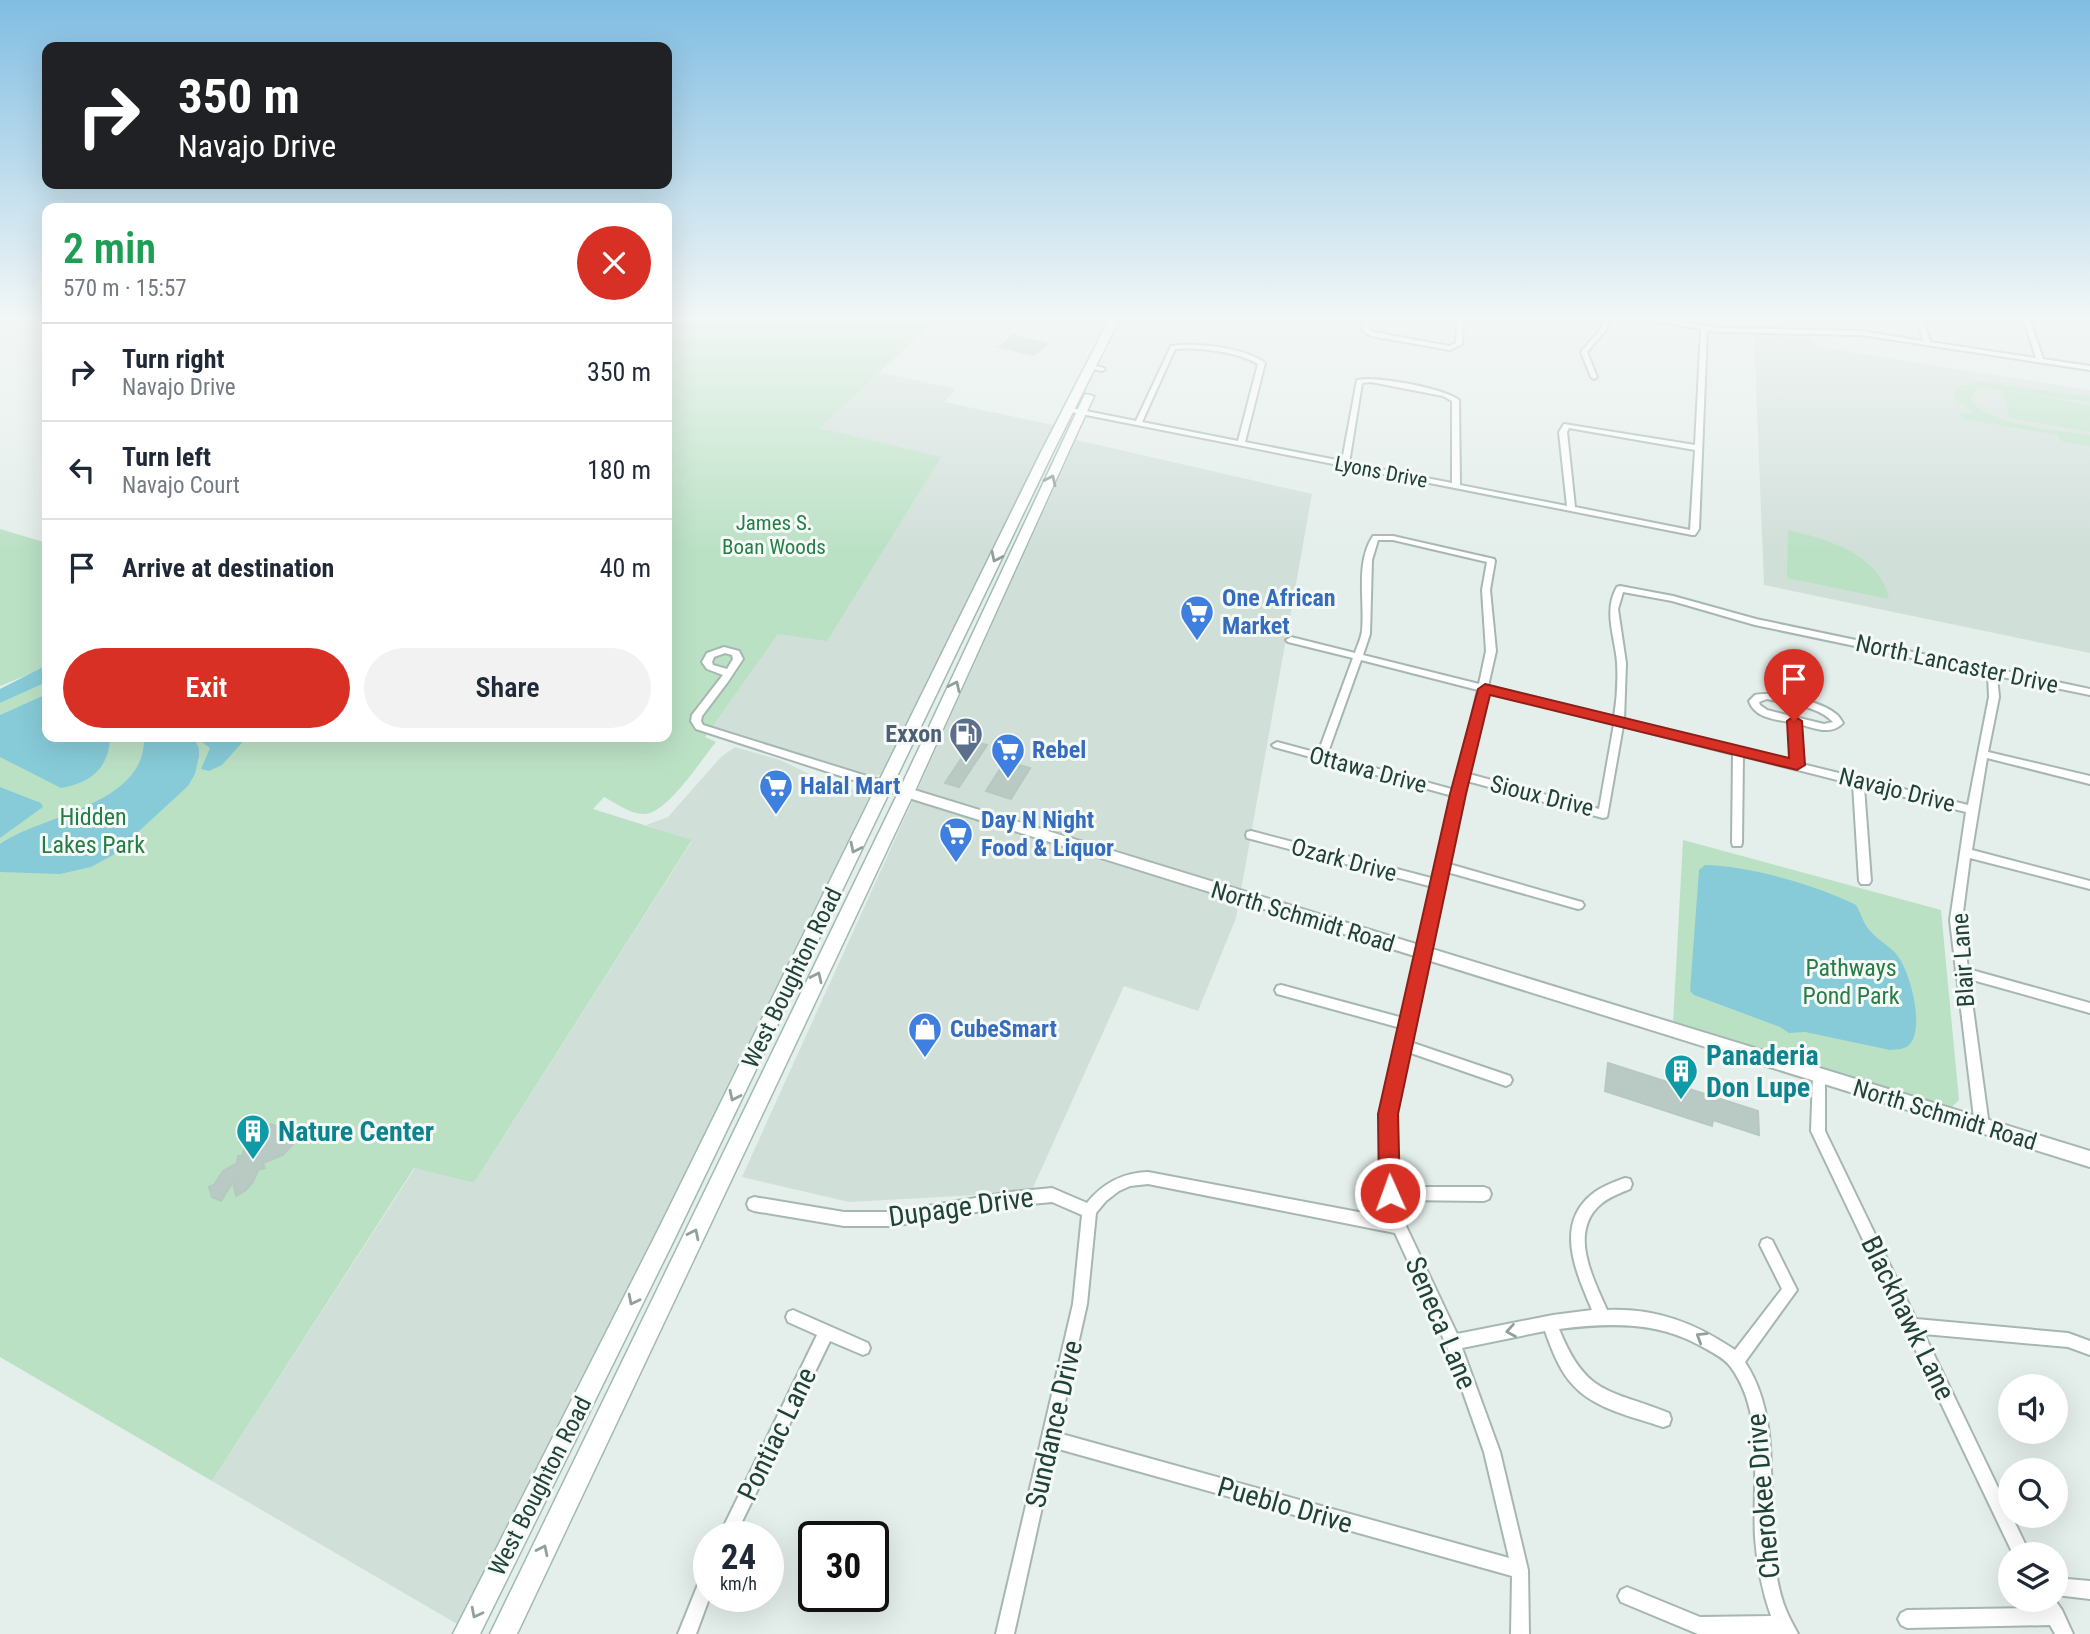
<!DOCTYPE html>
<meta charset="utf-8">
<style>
:root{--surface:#fff;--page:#f2f2f3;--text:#1f2937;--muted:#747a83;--line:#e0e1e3;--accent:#d93025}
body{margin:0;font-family:"Roboto Condensed",sans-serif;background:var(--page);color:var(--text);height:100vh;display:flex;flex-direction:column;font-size:26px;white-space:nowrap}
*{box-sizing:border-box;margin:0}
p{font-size:23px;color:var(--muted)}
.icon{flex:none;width:38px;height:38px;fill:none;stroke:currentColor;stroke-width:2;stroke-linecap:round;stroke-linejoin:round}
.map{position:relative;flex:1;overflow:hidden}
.sheet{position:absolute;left:42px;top:203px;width:630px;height:539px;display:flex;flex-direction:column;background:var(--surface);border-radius:14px;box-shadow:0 7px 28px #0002}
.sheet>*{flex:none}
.hud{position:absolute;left:42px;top:42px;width:630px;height:147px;border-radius:14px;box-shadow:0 7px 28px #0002;background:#202124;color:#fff;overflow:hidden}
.fabs{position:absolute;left:1998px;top:1374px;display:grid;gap:14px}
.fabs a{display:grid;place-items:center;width:70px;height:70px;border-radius:50%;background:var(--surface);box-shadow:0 7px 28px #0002;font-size:35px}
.speed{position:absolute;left:693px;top:1521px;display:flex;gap:14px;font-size:35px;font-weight:700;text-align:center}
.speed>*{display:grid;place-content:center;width:91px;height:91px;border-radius:50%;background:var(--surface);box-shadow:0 7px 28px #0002;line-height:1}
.speed small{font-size:18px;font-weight:400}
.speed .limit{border:4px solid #111;border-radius:10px;background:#fff;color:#111}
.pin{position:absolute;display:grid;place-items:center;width:60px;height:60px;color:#fff;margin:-72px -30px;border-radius:50% 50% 50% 0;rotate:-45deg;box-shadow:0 0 7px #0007}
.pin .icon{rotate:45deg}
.me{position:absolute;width:77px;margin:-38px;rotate:358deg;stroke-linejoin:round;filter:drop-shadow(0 0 5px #0008)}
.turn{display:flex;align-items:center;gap:24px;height:147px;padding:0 21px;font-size:32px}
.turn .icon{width:91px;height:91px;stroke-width:2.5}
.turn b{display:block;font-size:49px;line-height:60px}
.round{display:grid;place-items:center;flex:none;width:74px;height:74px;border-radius:37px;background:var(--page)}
.summary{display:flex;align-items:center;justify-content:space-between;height:119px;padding:0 21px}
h1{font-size:42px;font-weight:600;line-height:52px;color:#1e9e55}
.button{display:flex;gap:14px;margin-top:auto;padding:14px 21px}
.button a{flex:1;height:80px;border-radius:42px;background:var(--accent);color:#fff;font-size:28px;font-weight:600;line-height:80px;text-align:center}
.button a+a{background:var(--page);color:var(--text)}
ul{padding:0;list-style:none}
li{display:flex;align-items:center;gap:21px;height:98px;padding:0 21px;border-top:2px solid var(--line)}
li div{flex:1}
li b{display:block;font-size:26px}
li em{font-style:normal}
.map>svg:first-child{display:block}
</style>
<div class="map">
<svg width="2090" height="1634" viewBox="0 0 2090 1634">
<rect width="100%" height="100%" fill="#e4eeea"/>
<g fill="#d1dfd9">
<polygon points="1754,334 1805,334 1818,347 2090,390 2090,653 1764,585"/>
<polygon points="879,372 956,389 944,402 1058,426 884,774 868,777 711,727 778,634 940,457 819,428"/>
<polygon points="1076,440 1312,494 1236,918 1198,1011 1124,986 1031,1192 849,1202 742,1177"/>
<polygon points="735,747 780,760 818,778 865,793 871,800 464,1628 212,1481 415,1168 474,1183 692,841 646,825 668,817 721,757"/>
</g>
<g fill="#bbe1c5">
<path d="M667,320H935L820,428L941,457L827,641L778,634L705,737L716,742C701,760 667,814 644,814C630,814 616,803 604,797L593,809L692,840L474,1183L414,1168L212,1481L0,1357V703L47,682V737H667Z"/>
<path d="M1979,381L2090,397V402L1986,388L1977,389L1970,398C1985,426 2060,430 2090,435V446L2060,441L2058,435L1962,419L1961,413L1975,414L1956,400L1954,393L1957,387Z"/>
<polygon points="2002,390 2090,405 2090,432 2010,418"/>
<polygon points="0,529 47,543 47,667 0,686"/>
<path d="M1788,530C1827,539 1880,554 1889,599L1787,578Z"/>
<polygon points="1683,840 1941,910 1959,1100 1952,1107 1944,1106 1673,1024"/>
</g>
<g fill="#87cbd8">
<polygon points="47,665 47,682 0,703 0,689"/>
<path d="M47,694V737H110C109,768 91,783 61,788L0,757V715Z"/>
<path d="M144,737H193L199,748V756L195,774L188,786L113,855L91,867L60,874L0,872V844C41,815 147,805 144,737Z"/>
<polygon points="195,737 247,737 222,765 209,771 201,769 210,748"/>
<polygon points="0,787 41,803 43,807 0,838"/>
<path d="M1705,865C1747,865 1819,886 1856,905C1862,915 1863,924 1872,933C1879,941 1890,946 1897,955C1910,971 1925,1027 1910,1044C1905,1050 1897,1049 1890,1050L1805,1032L1789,1033L1780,1027L1694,995L1690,991L1699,870Z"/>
</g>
<g fill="#b8cac3" stroke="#b5c9c1" stroke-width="2">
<polygon points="1013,335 1048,344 1034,355 999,347"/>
<polygon points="973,741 987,745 959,787 945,783"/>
<polygon points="1005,761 1030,768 1011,799 986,791"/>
<polygon points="1608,1063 1758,1111 1759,1135 1713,1120 1712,1126 1605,1091"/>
<polygon points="271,1124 283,1130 289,1124 305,1131 283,1155 263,1163 265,1168 258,1170 253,1182 245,1191 236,1196 233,1182 221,1201 212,1197 209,1187 214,1185 223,1171 237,1163 238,1156 242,1156 245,1147 249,1147 251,1140 255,1140"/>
</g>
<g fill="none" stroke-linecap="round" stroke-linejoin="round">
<g stroke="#a6b7b1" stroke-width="4">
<g id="minor">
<polygon points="1364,320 1370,320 1368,329 1373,332 1449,346 1456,343 1457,320 1463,320 1462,344 1450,350 1371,336 1362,330"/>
<polygon points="1604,320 1610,320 1605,331 1587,352 1597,377 1594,379 1591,377 1581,352 1600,330"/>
<path d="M1648,320H1666L1719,328L1861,331L1923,341L1918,320H1924L1930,342L2036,358L2024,320H2030L2043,359L2090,366V370L1861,335L1719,332L1707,330L1699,529L1695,535H1692L1071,412L1067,410L1071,408L1136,421L1171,346C1195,342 1246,348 1265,363L1245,442L1342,461L1357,380C1377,376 1443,388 1459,400L1460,485L1567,506L1559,432L1564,424L1695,445L1701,329ZM1175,349C1199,347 1238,352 1258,364L1238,441L1142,422ZM1371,382L1443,396L1452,401V483L1349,463L1362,383ZM1569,428L1695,450L1690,530L1575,507L1567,432Z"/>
<polygon points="1091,365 1104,368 1105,369 1102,371 1089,368 1088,367"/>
<path d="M1373,536H1393L1494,559L1495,561L1490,590L1496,651L1488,686L1614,717C1617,699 1618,681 1617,662C1615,637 1603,611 1617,587L1620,586L1673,596L1756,619L1989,668L1992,667L1996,669L2090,689V695L1997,676L1999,697L1988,752L2090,776V784L1987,758L1972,850L2090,881V889L1970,858L1962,920L1968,969L2090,1003V1013L1969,979L1989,1126L1987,1130L1982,1132L1977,1130L1975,1126L1957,976L1955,972L1956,970L1950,920L1966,812L1864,787L1871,881L1869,884H1861L1859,881L1853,784L1743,756L1742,843L1741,846H1733L1732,843L1733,754L1623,726L1607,817L1603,818L1467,781L1449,864L1578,901L1582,902L1584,905L1582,908L1578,909L1447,872L1410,1042L1510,1076L1512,1080L1510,1084L1506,1086L1408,1052L1394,1114L1397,1187H1484L1489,1189L1491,1194L1489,1199L1484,1201L1399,1200L1406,1226L1457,1334L1553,1315L1592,1310C1577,1274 1554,1226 1591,1195C1600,1187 1614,1182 1625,1178L1630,1179L1632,1184L1630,1189C1620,1193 1609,1197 1601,1204C1568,1232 1593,1278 1607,1310C1656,1308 1695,1323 1735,1350L1782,1289L1760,1245L1762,1240L1767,1238L1772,1240L1797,1290L1745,1362C1783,1420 1766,1492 1774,1557C1776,1575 1779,1593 1786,1610C1789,1618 1794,1626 1798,1634H1698L1621,1602L1618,1596L1621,1590L1627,1587L1700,1617L1771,1616C1762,1590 1757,1565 1755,1537C1752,1482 1766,1414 1730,1366C1723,1357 1710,1351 1699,1345C1655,1321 1608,1323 1559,1329C1586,1396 1609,1389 1669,1413L1671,1419L1669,1425L1663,1427C1634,1417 1594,1409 1573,1385C1559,1370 1552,1350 1545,1331L1462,1348L1500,1452L1528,1570L1529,1634H1511L1512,1576L1055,1448L1014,1634H996L1073,1304L1082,1215L1052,1202L1011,1206L893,1226H844L754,1211L749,1209L747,1204L749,1199L754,1197L844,1212H893L1011,1192L1052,1188L1087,1203C1103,1183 1122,1173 1148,1172L1390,1218L1383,1193L1382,1114L1401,1028L1281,995L1277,994L1275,990L1277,986L1281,985L1403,1018L1433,887L1251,839L1247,838L1246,835L1247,832L1251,831L1435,879L1453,796L1274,747L1272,745L1277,742L1318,753L1353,658L1288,642L1286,640L1291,637L1355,653C1357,646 1361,639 1362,631C1365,601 1355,563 1373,536ZM1378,540H1393L1487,562L1482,590L1486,651L1479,684L1363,655L1370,634L1372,560ZM1623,592L1672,601L1755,625L1988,674L1989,697L1968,805L1863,779L1858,776L1855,777L1802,764L1799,724C1814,728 1831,736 1843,723C1841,720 1839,716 1836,714C1822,701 1773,691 1755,695L1749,701C1755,718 1774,719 1789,722L1792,761L1624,720L1626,663L1618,609ZM1361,660L1478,690L1455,790L1327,755ZM1487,692L1614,724L1599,809L1469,774ZM1767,699C1788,704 1817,705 1833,722L1824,724L1767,710L1760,705L1759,702ZM1148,1184L1395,1233L1446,1344L1484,1452L1509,1558L1058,1433L1087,1304L1096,1213L1106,1201L1119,1191L1130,1186Z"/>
<path d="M724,647L739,651L743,659L727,683L702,716L701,721L703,725L889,783L890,786L889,789H881L696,729L691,721L692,715L723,675L707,669L702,662L707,653ZM725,653L732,655L733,659L727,669L713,665L712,662L714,657Z"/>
<polygon points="1819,1070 1823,1072 1825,1076 1825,1131 1916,1319 2068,1333 2090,1341 2090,1355 2068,1347 1924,1334 2030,1554 2013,1554 1811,1131 1813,1076 1815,1072"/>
<polygon points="793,1310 868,1343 870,1348 868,1353 863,1355 830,1341 735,1536 719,1536 817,1335 788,1322 786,1317 788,1312"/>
<polygon points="709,1570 709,1596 710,1596 696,1634 678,1634 703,1572"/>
<polygon points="2056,1578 2090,1581 2090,1599 2056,1595"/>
<polygon points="2037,1600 2055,1600 2062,1610 2073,1634 2055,1634 2050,1625 1907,1628 1901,1625 1898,1619 1901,1613 1907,1610 2041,1608"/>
</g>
</g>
<g stroke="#a6b7b1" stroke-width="4">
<polygon id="tertiary" points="885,781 2090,1151 2090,1167 880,789 878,786 880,783"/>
</g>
<g stroke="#a1bbb2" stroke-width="3">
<g id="secondary">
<polygon points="1109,320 1119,320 1052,454 674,1240 480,1634 453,1634 660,1226 1040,454"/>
<polygon points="1085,394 1094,396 914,793 517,1634 490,1634 898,793"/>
</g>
</g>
<use href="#minor" fill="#fff" fill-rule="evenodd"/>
<use href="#tertiary" fill="#fff" fill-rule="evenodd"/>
<use href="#secondary" fill="#fff" fill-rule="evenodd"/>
</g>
<defs><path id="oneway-chevron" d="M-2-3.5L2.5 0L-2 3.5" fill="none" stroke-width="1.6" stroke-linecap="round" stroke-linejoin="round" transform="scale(1.75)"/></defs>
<g stroke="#90a09c">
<use href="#oneway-chevron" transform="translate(1051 480) rotate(-65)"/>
<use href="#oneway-chevron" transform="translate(996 557) rotate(116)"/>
<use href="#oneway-chevron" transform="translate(955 686) rotate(-65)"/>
<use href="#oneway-chevron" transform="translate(855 848) rotate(116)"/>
<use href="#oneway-chevron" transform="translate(817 977) rotate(-65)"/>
<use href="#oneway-chevron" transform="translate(734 1096) rotate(116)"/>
<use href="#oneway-chevron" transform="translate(694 1234) rotate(-64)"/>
<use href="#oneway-chevron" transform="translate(633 1300) rotate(117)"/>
<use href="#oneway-chevron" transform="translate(1511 1331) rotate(170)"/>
<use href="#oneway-chevron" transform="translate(1701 1337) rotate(-148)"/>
<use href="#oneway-chevron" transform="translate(543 1550) rotate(-64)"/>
<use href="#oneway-chevron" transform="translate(476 1613) rotate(117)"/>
</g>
<linearGradient id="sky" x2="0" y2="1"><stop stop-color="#81bde2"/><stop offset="0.58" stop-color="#f3f7f6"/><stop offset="1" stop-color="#f3f7f6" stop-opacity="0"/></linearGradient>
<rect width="2090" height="549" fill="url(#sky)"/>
<polygon fill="#d93025" stroke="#8d1f18" stroke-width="2" points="1485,684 1789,758 1787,721 1794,716 1802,721 1805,765 1797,770 1490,695 1466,794 1398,1114 1400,1193 1397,1200 1390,1203 1383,1200 1379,1193 1378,1114 1450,794 1478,689"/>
<defs>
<g id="supermarket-pin" transform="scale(1.75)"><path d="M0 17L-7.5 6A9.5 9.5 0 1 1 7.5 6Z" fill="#3f7fe0" stroke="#f5faf7"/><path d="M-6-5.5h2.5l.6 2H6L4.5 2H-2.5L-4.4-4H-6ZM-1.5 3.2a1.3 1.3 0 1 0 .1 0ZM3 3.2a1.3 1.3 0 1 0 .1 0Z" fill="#fff"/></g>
<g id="fuel-pin" transform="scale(1.75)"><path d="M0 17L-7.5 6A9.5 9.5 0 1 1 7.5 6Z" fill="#5c6f8a" stroke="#f5faf7"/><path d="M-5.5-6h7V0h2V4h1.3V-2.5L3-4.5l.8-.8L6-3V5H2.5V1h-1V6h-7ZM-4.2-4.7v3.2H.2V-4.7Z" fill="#fff"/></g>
<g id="shop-pin" transform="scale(1.75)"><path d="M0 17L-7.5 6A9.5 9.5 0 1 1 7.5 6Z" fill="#3f7fe0" stroke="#f5faf7"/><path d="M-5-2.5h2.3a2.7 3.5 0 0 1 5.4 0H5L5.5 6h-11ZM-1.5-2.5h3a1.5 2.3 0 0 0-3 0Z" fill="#fff"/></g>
<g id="building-pin" transform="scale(1.75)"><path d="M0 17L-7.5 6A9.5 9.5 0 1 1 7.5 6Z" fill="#0f9aa8" stroke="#f5faf7"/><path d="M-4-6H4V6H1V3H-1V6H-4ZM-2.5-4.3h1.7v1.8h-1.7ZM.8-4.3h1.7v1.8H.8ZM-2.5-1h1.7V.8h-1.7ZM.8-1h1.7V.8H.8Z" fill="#fff"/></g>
</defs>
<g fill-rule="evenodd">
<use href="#supermarket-pin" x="1197" y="612"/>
<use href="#fuel-pin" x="966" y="734"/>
<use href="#supermarket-pin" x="1008" y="750"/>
<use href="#supermarket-pin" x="776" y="786"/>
<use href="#supermarket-pin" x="956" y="834"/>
<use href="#shop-pin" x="925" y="1029"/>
<use href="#building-pin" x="1681" y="1071"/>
<use href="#building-pin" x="253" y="1131"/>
</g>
<g text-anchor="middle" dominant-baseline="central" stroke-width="6" stroke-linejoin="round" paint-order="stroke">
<g font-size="21" fill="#214239" stroke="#f5faf7">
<text transform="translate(1381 472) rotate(11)">Lyons Drive</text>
</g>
<g font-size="21" fill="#277d48" stroke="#f5faf7">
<text x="774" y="523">James S.<tspan x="774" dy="24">Boan Woods</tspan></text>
</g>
<g font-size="24" font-weight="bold" fill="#366cbe" stroke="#f5faf7" text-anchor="start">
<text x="1222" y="598">One African<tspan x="1222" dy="28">Market</tspan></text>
<text x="1032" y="750">Rebel</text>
<text x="800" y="786">Halal Mart</text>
<text x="981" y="820">Day N Night<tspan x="981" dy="28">Food &amp; Liquor</tspan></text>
<text x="950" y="1029">CubeSmart</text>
</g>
<g font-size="24" fill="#214239" stroke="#f5faf7">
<text transform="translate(1957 664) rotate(12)">North Lancaster Drive</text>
<text transform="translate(1368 770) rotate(15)">Ottawa Drive</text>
<text transform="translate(1897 790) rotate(14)">Navajo Drive</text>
<text transform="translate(1542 796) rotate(14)">Sioux Drive</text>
<text transform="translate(1344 860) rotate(15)">Ozark Drive</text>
<text transform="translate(1303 917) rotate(17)">North Schmidt Road</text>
<text transform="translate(1963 960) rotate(-94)">Blair Lane</text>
<text transform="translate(792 978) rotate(-64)">West Boughton Road</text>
<text transform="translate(1945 1115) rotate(17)">North Schmidt Road</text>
<text transform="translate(540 1486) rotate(-63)">West Boughton Road</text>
</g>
<g font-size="24" font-weight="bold" fill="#4e5e75" stroke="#f5faf7" text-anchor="end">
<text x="942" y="734">Exxon</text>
</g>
<g font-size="24" fill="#277d48" stroke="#f5faf7">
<text x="93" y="817">Hidden<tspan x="93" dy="28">Lakes Park</tspan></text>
<text x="1851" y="968">Pathways<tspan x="1851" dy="28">Pond Park</tspan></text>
</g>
<g font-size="28" font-weight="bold" fill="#0d838f" stroke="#f5faf7" text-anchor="start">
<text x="1706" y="1055">Panaderia<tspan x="1706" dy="32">Don Lupe</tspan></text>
<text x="278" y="1131">Nature Center</text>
</g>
<g font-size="28" fill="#214239" stroke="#f5faf7">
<text transform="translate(961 1207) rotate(-8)">Dupage Drive</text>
<text transform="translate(1908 1318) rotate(64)">Blackhawk Lane</text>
<text transform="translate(1441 1323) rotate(67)">Seneca Lane</text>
<text transform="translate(1054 1424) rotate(-77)">Sundance Drive</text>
<text transform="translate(777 1434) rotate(-64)">Pontiac Lane</text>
<text transform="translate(1763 1496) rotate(-95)">Cherokee Drive</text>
<text transform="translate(1285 1505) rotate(16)">Pueblo Drive</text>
</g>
</g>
</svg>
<div class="fabs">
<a><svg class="icon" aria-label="sound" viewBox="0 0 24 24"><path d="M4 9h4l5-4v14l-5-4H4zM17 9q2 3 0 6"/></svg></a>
<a><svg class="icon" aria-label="search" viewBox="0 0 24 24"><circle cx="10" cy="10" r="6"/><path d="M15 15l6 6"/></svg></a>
<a><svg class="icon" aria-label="layers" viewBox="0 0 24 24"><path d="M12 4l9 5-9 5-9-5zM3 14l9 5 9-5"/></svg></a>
</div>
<div class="speed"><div>24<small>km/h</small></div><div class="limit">30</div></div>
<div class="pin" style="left:1794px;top:721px;background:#d93025"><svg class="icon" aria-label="arrive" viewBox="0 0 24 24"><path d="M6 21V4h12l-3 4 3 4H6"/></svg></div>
<svg class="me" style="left:1390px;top:1193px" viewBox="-20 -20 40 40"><circle r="17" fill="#d93025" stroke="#fff" stroke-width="3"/><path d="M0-11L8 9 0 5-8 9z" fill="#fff"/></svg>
<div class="hud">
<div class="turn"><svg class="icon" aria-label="right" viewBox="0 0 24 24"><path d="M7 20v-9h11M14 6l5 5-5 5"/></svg><div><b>350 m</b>Navajo Drive</div></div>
</div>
<section class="sheet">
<div class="summary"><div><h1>2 min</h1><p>570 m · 15:57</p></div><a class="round" style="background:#d93025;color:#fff"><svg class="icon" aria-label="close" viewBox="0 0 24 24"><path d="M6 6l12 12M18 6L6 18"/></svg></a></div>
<ul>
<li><svg class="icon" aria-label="right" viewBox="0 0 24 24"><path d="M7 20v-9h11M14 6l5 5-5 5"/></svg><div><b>Turn right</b><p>Navajo Drive</p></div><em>350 m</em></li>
<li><svg class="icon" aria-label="left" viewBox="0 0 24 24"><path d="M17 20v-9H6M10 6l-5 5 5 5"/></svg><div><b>Turn left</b><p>Navajo Court</p></div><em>180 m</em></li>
<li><svg class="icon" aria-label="arrive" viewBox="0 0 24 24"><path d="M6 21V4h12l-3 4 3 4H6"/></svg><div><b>Arrive at destination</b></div><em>40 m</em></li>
</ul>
<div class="button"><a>Exit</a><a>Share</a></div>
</section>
</div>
